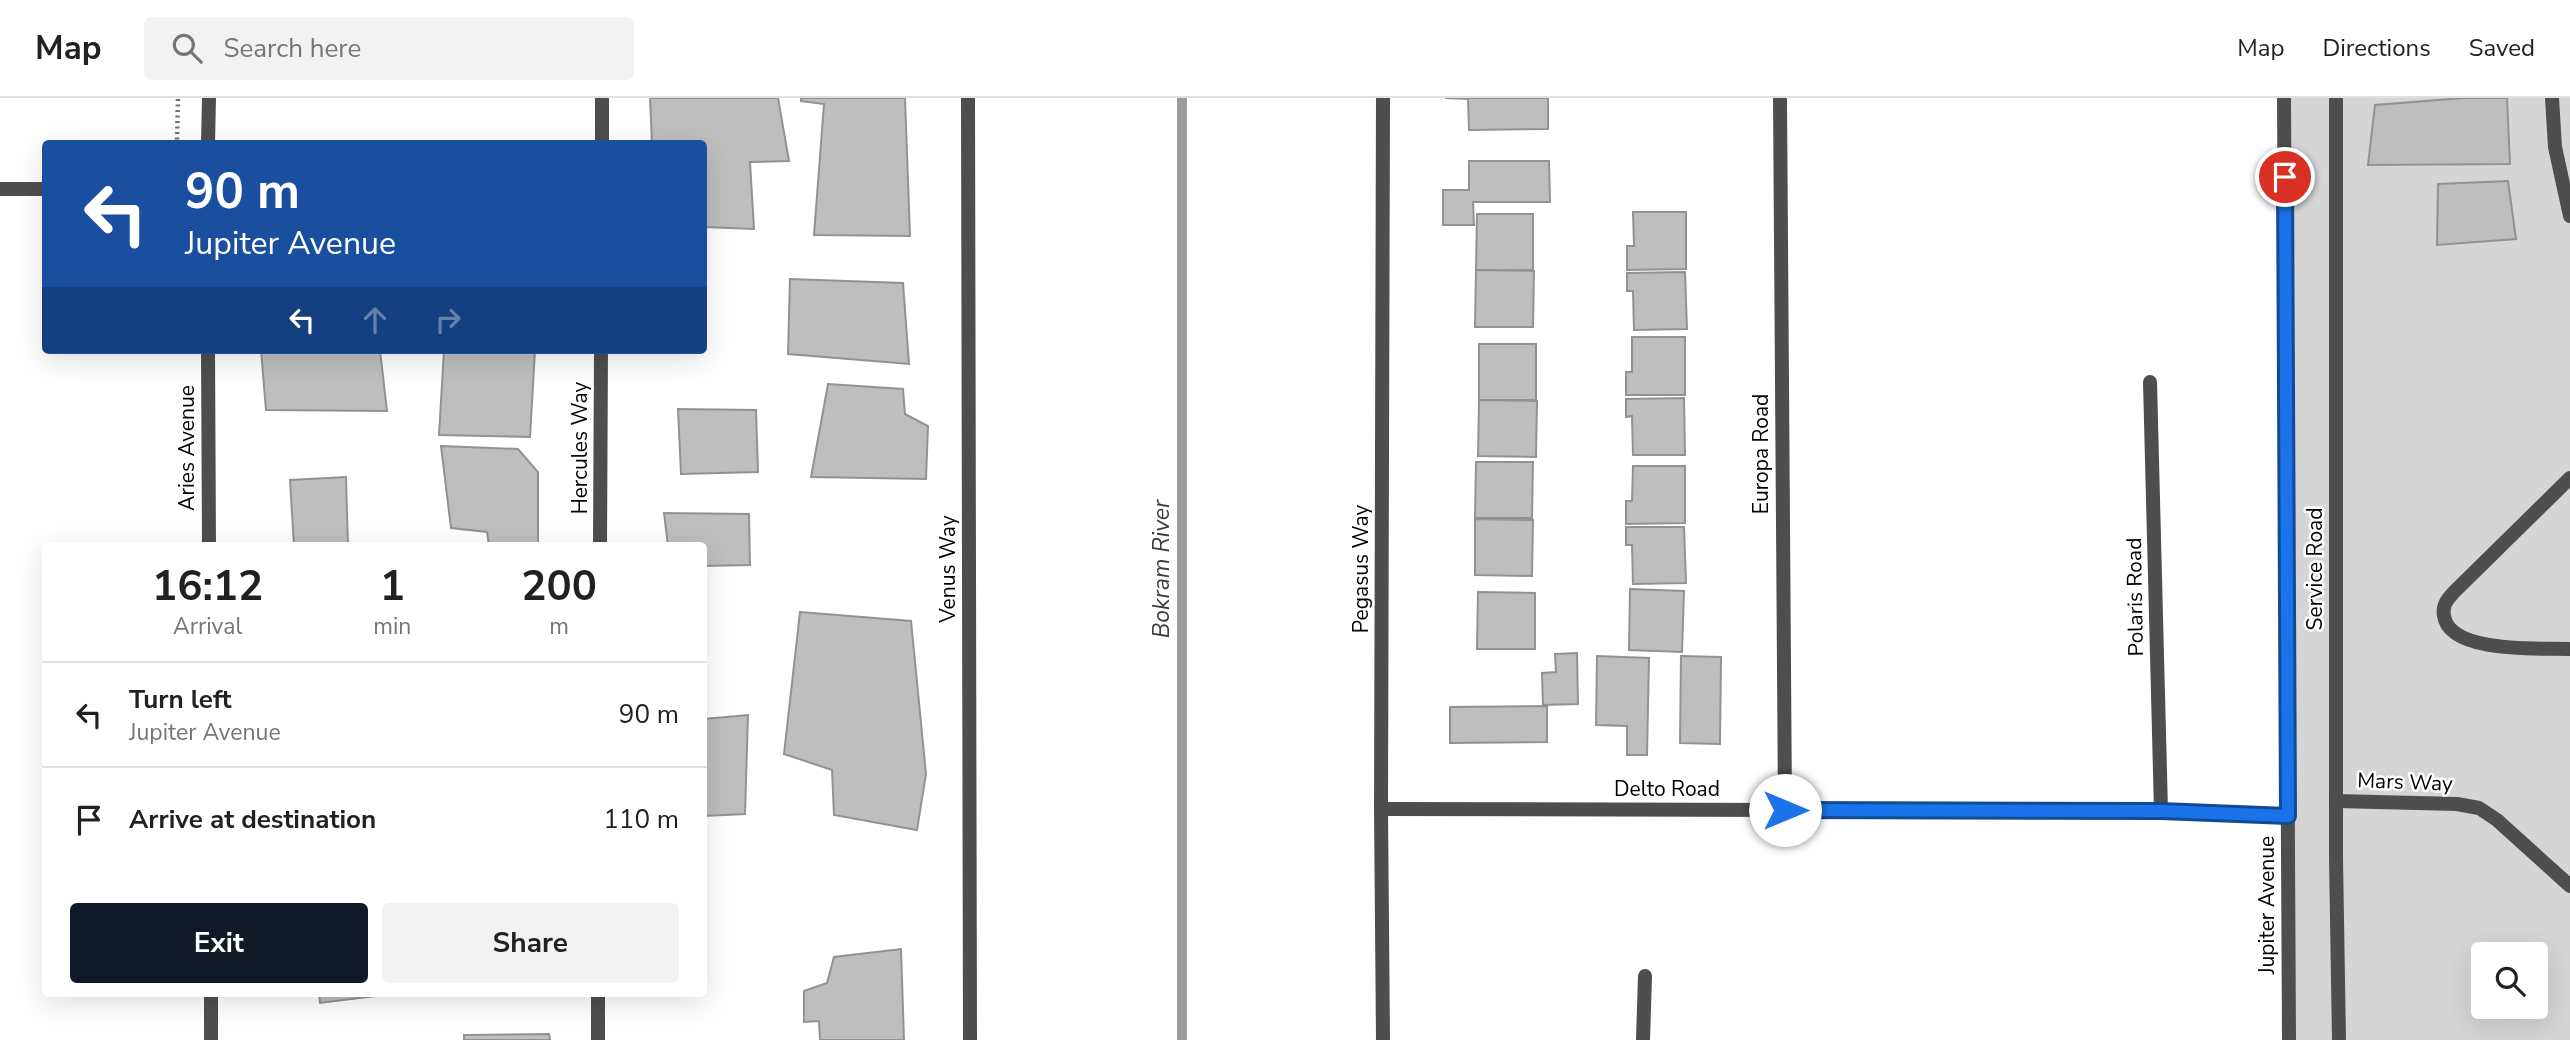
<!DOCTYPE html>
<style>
:root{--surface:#fff;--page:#f2f2f2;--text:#202124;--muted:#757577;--line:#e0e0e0;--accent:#111827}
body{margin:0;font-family:"Nunito Sans",sans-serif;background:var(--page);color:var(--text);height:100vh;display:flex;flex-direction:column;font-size:26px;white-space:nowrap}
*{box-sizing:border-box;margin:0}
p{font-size:23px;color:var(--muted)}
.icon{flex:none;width:38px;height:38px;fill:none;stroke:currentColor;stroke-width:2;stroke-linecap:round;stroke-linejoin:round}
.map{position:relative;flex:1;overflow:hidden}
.panel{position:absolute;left:42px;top:444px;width:665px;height:455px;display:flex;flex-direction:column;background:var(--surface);border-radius:7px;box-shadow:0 7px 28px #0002}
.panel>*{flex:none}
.guide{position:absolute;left:42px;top:42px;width:665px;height:214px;border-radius:7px;box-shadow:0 7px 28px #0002;background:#1a4fa0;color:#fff;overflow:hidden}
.tools{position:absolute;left:2471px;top:844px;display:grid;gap:14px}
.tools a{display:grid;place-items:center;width:77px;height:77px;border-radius:7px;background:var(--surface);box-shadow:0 7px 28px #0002;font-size:35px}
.pin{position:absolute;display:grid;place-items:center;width:60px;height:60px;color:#fff;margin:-30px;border:4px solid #fff;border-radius:50%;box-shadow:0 2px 7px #0007}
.me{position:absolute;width:77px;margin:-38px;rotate:90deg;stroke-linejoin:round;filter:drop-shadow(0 0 5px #0008)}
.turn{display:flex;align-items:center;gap:24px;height:147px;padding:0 28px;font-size:32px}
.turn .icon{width:91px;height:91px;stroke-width:2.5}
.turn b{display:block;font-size:49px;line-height:60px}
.lanes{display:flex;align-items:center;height:66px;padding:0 28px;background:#0003;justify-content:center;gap:35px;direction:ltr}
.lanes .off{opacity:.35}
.eta{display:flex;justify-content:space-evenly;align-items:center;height:119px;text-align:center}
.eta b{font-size:42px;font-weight:700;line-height:49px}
.primary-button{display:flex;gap:14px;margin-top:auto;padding:14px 28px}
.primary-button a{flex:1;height:80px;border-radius:7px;background:var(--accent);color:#fff;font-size:28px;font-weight:700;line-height:80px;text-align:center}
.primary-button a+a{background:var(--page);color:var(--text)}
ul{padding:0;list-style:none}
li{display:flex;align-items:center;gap:21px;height:105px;padding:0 28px;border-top:2px solid var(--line)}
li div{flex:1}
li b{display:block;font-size:26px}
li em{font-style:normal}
header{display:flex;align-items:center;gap:42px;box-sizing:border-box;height:98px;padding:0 35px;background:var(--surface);border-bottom:2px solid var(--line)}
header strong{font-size:33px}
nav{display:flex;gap:38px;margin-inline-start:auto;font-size:24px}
.search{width:490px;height:63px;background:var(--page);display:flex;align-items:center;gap:18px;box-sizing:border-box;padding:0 24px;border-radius:7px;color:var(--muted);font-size:26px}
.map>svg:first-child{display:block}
</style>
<header>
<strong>Map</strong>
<div class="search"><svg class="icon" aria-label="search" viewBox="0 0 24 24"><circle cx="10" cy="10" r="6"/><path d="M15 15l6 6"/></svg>Search here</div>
<nav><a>Map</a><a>Directions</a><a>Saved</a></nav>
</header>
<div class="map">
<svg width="2570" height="942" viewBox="0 0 2570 942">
<rect width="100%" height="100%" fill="#fff"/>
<path fill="#d5d5d5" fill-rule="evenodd" d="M2284,0H2570V942H2289ZM2483,856H2536V908H2483Z"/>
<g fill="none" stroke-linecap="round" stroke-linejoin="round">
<polyline stroke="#9c9c9c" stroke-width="10" points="1182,0 1182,942"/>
</g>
<g fill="#bebebe" stroke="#929292" stroke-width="2">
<polygon points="650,0 778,0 789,63 750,64 754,131 704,129 704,46 652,46"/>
<polygon points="801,0 905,0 910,138 814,137 824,6 801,3"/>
<polygon points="1445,0 1548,0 1548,31 1469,32 1468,1"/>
<polygon points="2463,0 2507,0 2510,66 2368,67 2375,7"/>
<polygon points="1469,63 1549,63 1550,104 1473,104 1474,127 1443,127 1443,92 1469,92"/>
<polygon points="2508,83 2516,141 2437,147 2438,86"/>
<polygon points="1633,114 1686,114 1686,171 1627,172 1627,148 1634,148"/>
<polygon points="1477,116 1533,116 1533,172 1476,172"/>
<polygon points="1476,172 1534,173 1533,229 1475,229"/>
<polygon points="1685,174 1687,231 1634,232 1633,193 1627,193 1627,175"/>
<polygon points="790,181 903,185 909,266 788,256"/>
<polygon points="1632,239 1685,239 1685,297 1626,297 1626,274 1632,274"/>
<rect x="1479" y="246" width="57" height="56"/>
<polygon points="261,252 380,252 387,313 266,312"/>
<polygon points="444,252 535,252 530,339 439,337"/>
<polygon points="828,286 903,291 905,316 928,328 926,381 811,379"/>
<polygon points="1684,300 1685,357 1633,357 1632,318 1626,319 1626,301"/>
<polygon points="1479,302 1537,303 1536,359 1478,358"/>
<polygon points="678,311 756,312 758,374 681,376"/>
<polygon points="441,348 518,351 538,374 538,445 535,448 489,448 487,434 451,430"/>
<polygon points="1476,364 1533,364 1532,420 1475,420"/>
<polygon points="1633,368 1685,368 1685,425 1626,426 1626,403 1632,403"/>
<polygon points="346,379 348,448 294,448 290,382"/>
<polygon points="664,415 749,416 750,467 704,468 704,448 668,448"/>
<polygon points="1475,421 1533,422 1532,478 1475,477"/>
<polygon points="1626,429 1684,429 1686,485 1633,486 1632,447 1626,447"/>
<polygon points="1630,491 1684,493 1682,554 1629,552"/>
<polygon points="1478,494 1535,495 1535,551 1477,551"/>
<polygon points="800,514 911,523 926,676 917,732 834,717 832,672 784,656"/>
<polygon points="1577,555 1578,606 1543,607 1542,575 1556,574 1555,556"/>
<polygon points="1597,558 1649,560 1647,657 1627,657 1627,628 1596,627"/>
<polygon points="1681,558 1721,559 1720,646 1680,645"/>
<polygon points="1547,608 1547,644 1450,645 1450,609"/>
<polygon points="748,617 745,716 704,718 704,621"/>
<polygon points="901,851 904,942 820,942 819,923 804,924 804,893 827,885 834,859"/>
<polygon points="319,896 383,896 383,897 320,905"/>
<polygon points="549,936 550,942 464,942 464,937"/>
</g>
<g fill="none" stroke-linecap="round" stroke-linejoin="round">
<polyline stroke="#707070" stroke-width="4.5" stroke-dasharray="2 3.5" stroke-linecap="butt" points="174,46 177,42 178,0"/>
<g stroke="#4e4e4e" stroke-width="14">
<path d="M2570,380L2454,494C2447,502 2442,507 2444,518C2450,556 2541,550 2570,551"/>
<polyline points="1643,942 1645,878"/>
</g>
<g stroke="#4e4e4e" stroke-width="14">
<polyline points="968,0 970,942"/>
<polyline points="1383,0 1381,711 1383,942"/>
<polyline points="1780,0 1785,712"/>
<polyline points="2336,0 2336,760 2339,942"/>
<polyline points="2552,0 2555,49 2570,118"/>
<polyline points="602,46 602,0"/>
<polyline points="0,91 46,91"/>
<polyline points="2150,284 2161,713"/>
<polyline points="600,448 601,252"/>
<polyline points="2336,703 2457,706 2479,710 2497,722 2570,788"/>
<polyline points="1381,711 2161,713 2288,718"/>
<polyline points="598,942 598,896"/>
</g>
<g stroke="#4e4e4e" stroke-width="14">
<polyline points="2284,0 2289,942"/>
<polyline points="208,46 209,0"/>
<polyline points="208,252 209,448"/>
<polyline points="211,896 211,942"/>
</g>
</g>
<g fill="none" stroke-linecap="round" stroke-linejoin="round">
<g stroke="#114b97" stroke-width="18">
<polyline id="route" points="1785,712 2161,713 2288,718 2285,79"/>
</g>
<use href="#route" stroke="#1a73e8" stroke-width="12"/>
</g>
<g text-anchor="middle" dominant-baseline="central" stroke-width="5" stroke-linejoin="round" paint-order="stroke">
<g font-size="21" fill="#000" stroke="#fff">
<text transform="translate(187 350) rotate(-90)">Aries Avenue</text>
<text transform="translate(580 350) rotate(-90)">Hercules Way</text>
<text transform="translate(1761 356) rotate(-90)">Europa Road</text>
<text transform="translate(948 471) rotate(-90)">Venus Way</text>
<text transform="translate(1361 471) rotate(-90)">Pegasus Way</text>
<text transform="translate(2315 471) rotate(-90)">Service Road</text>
<text transform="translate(2135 499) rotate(-91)">Polaris Road</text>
<text transform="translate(2405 684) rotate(2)">Mars Way</text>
<text x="1667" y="691">Delto Road</text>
<text transform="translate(2267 807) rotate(-90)">Jupiter Avenue</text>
</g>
<g font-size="23" font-style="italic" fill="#3d3d3d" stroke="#fff">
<text transform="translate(1161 471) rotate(-90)">Bokram River</text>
</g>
</g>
</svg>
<div class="tools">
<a><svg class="icon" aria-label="search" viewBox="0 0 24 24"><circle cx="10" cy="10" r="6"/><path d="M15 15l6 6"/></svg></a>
</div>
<div class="pin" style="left:2285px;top:79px;background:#d93025"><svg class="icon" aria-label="arrive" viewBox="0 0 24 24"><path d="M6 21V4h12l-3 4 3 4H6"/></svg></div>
<svg class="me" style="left:1785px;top:712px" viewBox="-20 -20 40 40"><circle r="19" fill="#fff"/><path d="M0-13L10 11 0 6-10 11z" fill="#1a73e8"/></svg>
<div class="guide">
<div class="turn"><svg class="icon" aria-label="left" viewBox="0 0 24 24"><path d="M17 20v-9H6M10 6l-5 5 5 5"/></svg><div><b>90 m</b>Jupiter Avenue</div></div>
<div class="lanes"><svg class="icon" aria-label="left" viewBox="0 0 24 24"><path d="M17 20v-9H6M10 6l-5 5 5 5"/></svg><svg class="icon off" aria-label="ahead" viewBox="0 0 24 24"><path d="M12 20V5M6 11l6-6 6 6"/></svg><svg class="icon off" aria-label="right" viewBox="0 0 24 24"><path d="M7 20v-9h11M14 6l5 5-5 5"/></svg></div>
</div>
<section class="panel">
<div class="eta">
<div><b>16:12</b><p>Arrival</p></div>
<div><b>1</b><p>min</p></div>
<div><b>200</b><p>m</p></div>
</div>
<ul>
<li><svg class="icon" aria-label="left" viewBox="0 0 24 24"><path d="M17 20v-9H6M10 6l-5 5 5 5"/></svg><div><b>Turn left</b><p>Jupiter Avenue</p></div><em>90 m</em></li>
<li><svg class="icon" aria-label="arrive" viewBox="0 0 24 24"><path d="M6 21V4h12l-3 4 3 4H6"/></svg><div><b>Arrive at destination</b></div><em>110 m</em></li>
</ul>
<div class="primary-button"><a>Exit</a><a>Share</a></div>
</section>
</div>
